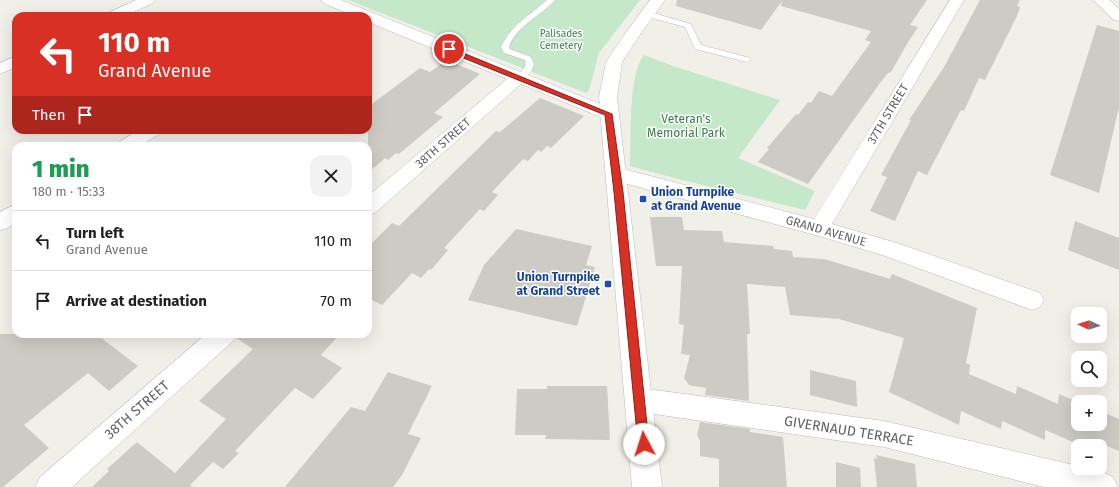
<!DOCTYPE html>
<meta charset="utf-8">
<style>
:root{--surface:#fff;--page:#f2f2f2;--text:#202124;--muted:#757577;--line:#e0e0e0}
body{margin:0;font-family:"Fira Sans",sans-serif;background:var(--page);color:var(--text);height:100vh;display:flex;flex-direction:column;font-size:15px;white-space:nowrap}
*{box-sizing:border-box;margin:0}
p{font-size:13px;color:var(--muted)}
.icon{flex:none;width:22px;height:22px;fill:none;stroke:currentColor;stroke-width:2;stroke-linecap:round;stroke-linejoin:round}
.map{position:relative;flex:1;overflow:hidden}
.details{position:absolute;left:12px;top:142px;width:360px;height:196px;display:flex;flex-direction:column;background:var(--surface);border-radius:12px;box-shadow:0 4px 16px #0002}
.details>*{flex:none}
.guide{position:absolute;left:12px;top:12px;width:360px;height:122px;border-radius:12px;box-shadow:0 4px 16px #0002;background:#d93025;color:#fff;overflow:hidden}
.needle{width:26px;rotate:274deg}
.fabs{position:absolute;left:1071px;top:307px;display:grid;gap:8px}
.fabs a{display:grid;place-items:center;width:36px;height:36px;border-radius:8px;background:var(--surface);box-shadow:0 4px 16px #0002;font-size:20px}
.pin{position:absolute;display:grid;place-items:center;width:34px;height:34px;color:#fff;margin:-17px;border:2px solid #fff;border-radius:50%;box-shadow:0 1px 4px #0007}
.me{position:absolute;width:44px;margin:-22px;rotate:355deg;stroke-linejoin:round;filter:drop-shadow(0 0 3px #0008)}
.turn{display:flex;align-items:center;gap:14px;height:84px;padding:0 20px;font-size:18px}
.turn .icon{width:52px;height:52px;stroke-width:2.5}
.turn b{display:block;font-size:28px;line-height:34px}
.then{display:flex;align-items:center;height:38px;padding:0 20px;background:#0003;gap:8px;font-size:15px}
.round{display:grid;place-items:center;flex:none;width:42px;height:42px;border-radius:12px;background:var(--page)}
.headline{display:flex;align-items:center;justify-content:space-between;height:68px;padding:0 20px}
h1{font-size:24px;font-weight:800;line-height:30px;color:#1e9e55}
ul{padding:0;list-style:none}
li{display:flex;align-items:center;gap:12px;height:60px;padding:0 20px;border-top:1px solid var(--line)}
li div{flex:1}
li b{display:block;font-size:15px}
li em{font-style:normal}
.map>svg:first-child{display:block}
</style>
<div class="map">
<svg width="1119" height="487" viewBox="0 0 1119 487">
<rect width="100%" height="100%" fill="#f1f0e8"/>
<g fill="#c5e8ca">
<polygon points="348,0 640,0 599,53 589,90 586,93"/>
<path d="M644,55L673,66L780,100L738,158L815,191L805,210L678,179L630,166C631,140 628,74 644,55Z"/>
</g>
<g fill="#cccbc4">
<polygon points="677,0 927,0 910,25 918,27 907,44 891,72 888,73 880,83 808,184 758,162 769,149 767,148 796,114 798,115 808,102 811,103 819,91 832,96 871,42 865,40 871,31 781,6 782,1 761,30 676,6"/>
<polygon points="980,0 1020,0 1017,6 1020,7 1017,16 985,80 979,78 964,111 961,110 927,175 918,171 895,221 870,211 887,177 881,175 911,120 909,120 944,67"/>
<polygon points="1097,25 1119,31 1119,107 1099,193 1050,175"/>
<polygon points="447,60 480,74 434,113 443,117 399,154 396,153 388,160 385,158 368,173 368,107 420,68 430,72"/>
<polygon points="540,98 584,116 551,148 547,146 541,152 538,150 528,161 523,159 492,192 498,195 484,211 480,209 444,248 448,250 431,270 429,269 421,278 412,273 382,305 368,298 368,247 392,223 399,226 496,131 500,132"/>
<polygon points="650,217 682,217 684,230 722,231 724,242 773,246 774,249 792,251 793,257 824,259 890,279 892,274 977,308 966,363 970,365 969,374 1016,394 1017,386 1058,404 1059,394 1078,402 1078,424 1100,424 1100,411 1119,419 1119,451 1107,446 1082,446 1045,430 1045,440 1002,421 1001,429 961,411 959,425 889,392 904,338 839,319 790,315 785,287 747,284 750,334 747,334 749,401 705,395 706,388 689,385 684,378 690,355 681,354 684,325 679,324 682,266 656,266"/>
<polygon points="1075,221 1119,238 1119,270 1068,250"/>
<polygon points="516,229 592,246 586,265 595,267 577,326 468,300 484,265"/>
<polygon points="0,334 96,334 138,366 109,391 88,373 24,425 49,448 3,487 0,487"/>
<polygon points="237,334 340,334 321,355 342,368 313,399 295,388 235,451 239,453 223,469 213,462 190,485 193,487 92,487 109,471 107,469 137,442 175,473 226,419 199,401 253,349 236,338"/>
<polygon points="810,370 856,381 857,407 810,395"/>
<polygon points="388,372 432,386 408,434 421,438 402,475 393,487 285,487 351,407 365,411"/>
<polygon points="547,386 607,386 610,440 545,439 546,435 515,435 517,389 547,389"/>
<polygon points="700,422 750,429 750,432 783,437 787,487 719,487 719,459 700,456 700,441 697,435"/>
<polygon points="876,455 915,464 917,487 877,487 874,458 877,459"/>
<polygon points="836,462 860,468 861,487 836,487"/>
</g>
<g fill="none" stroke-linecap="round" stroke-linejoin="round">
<g stroke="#b8b9be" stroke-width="1">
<g id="lane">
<path d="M547,0H555C540,17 517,25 509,47L510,49L531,57L534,64C533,72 523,81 515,80L514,78C519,72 528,69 525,60L504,53L501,47C510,26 530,15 547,0Z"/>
<polygon points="644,12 650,12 691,24 701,45 750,58 751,60 747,62 695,49 685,27 644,16"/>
</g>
</g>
<g stroke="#b8b9be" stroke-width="1">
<g id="street">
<polygon points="136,0 155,0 153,3 125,16 106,16 108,13"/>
<polygon points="321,0 341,0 615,110 618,114 615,118 609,120 603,118 521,84 375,213 368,215 368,196 507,79 368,22 368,16 354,16 323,3"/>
<polygon points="950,0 964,0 832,224 900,244 1040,293 1044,300 1040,307 1032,310 885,256 819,236 609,179 606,174 609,169 616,167 814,219"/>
<polygon points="1093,0 1109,0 1119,9 1119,21 1114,20"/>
<polygon points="16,56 16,67 0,74 0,63"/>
<polygon points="139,130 161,130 159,134 140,146 117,146 119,142"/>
<polygon points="16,204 16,222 8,228 0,230 0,212"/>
<polygon points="206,334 236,334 233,341 72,487 35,487 40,477"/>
<polygon points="640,388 884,421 1078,466 1078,468 1103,472 1113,477 1118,487 1044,487 884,447 640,412 631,409 627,400 631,391"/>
</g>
</g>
<g stroke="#b9bbc1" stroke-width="1">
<polygon id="secondary" points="650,0 665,0 639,36 622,62 617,97 662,487 632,487 599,97 606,62 627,31"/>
</g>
<use href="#lane" fill="#fff" fill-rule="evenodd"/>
<use href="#street" fill="#fff" fill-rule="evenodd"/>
<use href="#secondary" fill="#fff" fill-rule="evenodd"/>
</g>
<polygon fill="#d93025" stroke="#8d1f18" points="446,48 451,48 612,114 623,192 649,444 648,448 644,449 639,448 638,444 614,192 605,115 446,51"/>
<g fill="#1a4fb4" stroke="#fff" stroke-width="1.5">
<rect x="639" y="195" width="8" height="8" rx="2"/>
<rect x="604" y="280" width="8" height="8" rx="2"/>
</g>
<g text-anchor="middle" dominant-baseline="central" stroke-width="3" stroke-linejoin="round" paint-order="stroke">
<g font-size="10" fill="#358143" stroke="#fff">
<text x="561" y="34">Palisades<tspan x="561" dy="12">Cemetery</tspan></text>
</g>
<g font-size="12" fill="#5f6268" stroke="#fff">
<text transform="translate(888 114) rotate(-59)">37TH STREET</text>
<text transform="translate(443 143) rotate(-41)">38TH STREET</text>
<text transform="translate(826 231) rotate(16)">GRAND AVENUE</text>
</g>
<g font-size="12" fill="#358143" stroke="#fff">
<text x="686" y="119">Veteran's<tspan x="686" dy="14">Memorial Park</tspan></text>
</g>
<g font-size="12" font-weight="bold" fill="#164399" stroke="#fff" text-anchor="start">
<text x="651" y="192">Union Turnpike<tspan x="651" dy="14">at Grand Avenue</tspan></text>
<text x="600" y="277" text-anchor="end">Union Turnpike<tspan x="600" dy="14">at Grand Street</tspan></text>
</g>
<g font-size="14" fill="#5f6268" stroke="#fff">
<text transform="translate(137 410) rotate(-41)">38TH STREET</text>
<text transform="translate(849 431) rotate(9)">GIVERNAUD TERRACE</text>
</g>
</g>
</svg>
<div class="fabs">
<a><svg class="needle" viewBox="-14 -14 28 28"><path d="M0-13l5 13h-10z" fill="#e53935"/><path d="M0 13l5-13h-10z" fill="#757577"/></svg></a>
<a><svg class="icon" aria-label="search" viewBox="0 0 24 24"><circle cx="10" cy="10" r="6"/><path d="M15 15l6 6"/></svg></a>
<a>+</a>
<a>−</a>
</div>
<div class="pin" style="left:449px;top:49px;background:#d93025"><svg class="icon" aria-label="arrive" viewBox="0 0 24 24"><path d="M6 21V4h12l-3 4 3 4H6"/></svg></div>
<svg class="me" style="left:644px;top:444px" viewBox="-20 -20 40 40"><circle r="19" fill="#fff"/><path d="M0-13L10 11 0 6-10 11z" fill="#d93025"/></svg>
<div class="guide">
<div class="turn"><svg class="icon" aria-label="left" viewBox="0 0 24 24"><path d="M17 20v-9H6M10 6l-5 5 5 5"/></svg><div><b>110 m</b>Grand Avenue</div></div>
<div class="then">Then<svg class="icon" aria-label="arrive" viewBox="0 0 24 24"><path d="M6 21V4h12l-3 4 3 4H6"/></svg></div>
</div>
<section class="details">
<div class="headline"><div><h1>1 min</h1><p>180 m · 15:33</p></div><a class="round"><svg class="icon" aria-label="close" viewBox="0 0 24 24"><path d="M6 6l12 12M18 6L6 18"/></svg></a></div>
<ul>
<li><svg class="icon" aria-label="left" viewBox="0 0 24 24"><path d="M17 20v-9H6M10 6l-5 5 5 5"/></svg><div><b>Turn left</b><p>Grand Avenue</p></div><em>110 m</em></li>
<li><svg class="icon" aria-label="arrive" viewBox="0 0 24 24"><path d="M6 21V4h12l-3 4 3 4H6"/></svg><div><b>Arrive at destination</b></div><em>70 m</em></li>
</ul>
</section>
</div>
